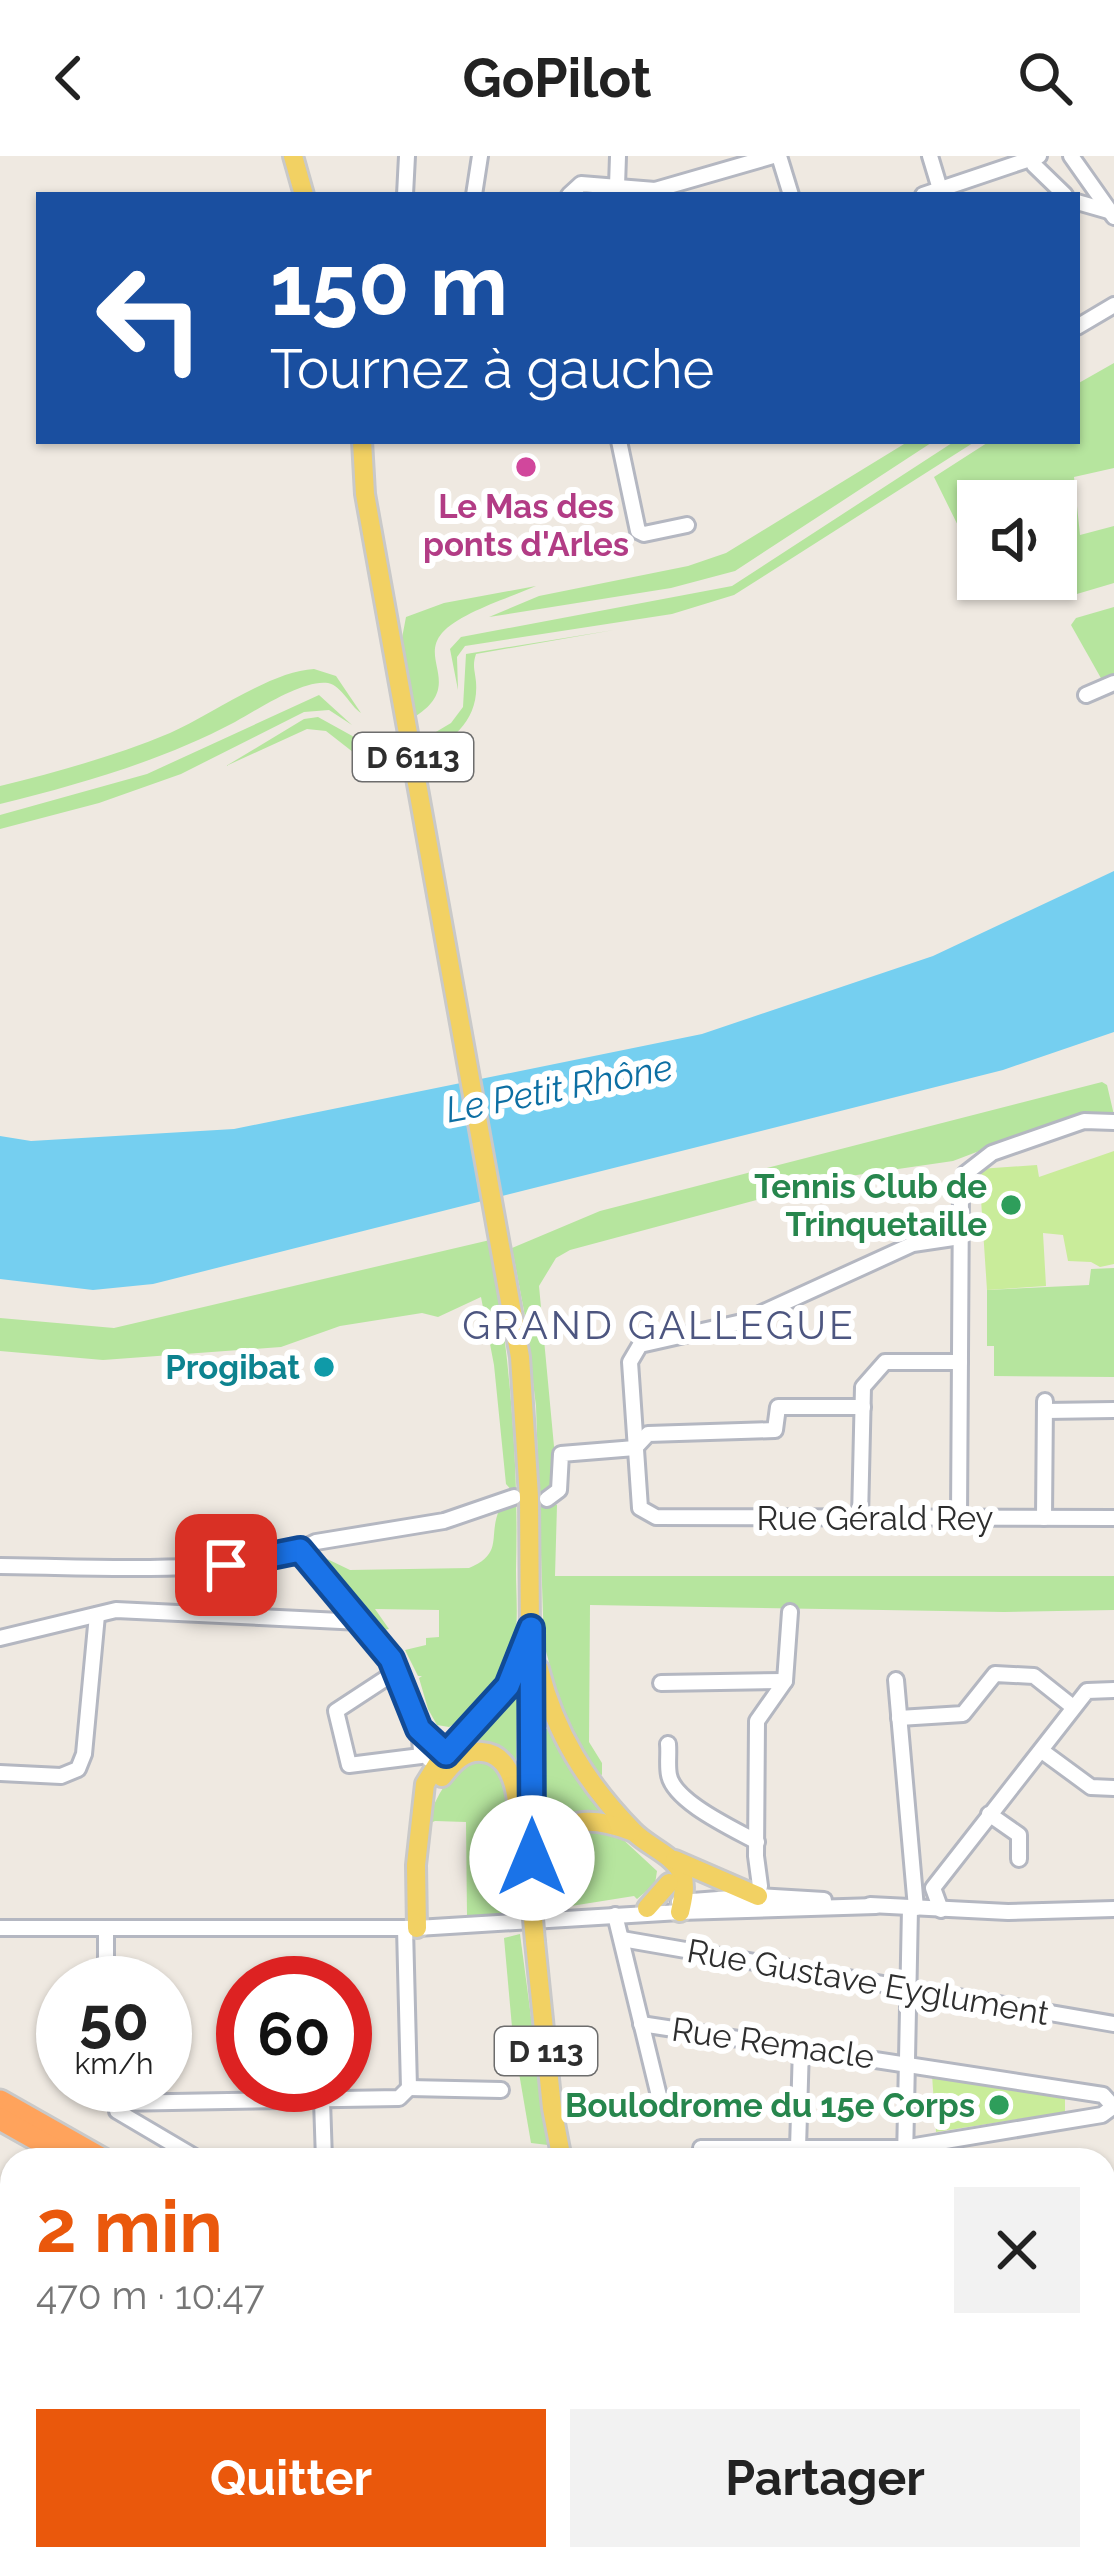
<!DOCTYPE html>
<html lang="fr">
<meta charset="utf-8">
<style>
:root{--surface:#fff;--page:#f2f2f2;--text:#222;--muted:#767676;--accent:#ea580c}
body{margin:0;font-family:Raleway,sans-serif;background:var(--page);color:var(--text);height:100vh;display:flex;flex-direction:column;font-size:45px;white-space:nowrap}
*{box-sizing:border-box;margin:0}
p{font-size:39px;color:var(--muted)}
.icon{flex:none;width:66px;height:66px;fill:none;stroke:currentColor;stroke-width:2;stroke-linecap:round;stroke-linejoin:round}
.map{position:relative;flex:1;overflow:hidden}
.side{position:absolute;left:0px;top:1992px;width:1116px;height:423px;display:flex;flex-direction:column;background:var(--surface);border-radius:36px 36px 0 0;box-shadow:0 3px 9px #0004}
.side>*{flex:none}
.guide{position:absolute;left:36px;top:36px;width:1044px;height:252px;border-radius:0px;box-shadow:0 3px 9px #0004;background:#1a4fa0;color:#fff;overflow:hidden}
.tools{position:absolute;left:957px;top:324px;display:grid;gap:24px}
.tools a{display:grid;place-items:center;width:120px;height:120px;border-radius:0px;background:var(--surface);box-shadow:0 3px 9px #0004;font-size:60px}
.speed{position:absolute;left:36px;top:1800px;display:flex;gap:24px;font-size:60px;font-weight:700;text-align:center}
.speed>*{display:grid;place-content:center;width:156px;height:156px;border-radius:50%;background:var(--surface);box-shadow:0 3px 9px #0004;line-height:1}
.speed small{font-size:30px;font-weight:400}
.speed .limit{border:18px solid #d22;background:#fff;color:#111}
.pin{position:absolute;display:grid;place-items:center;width:102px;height:102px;color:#fff;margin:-51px;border-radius:24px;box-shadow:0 6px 18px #0006}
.me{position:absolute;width:132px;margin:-66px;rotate:0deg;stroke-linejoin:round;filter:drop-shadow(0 0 9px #0008)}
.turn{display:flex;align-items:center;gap:42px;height:252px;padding:0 36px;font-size:54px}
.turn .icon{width:156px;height:156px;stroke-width:2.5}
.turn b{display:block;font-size:84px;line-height:102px}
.round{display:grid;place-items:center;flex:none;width:126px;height:126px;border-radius:0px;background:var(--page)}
.summary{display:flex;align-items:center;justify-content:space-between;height:204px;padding:0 36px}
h1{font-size:72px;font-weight:700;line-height:90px;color:var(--accent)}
.button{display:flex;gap:24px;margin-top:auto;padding:24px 36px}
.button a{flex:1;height:138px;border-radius:0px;background:var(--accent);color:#fff;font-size:48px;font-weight:700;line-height:138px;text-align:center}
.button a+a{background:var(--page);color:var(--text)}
header{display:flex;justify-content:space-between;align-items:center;height:156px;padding:0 36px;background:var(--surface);font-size:54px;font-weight:700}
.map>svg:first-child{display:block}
</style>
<header><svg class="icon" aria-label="back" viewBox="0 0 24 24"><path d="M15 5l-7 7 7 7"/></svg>GoPilot<svg class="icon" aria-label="search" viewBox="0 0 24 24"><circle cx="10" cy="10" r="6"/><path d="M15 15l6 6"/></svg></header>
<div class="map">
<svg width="1114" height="2413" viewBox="0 0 1114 2413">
<rect width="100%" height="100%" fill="#efe9e1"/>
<g fill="#b6e59e">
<polygon points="1114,207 1114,312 1074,321 1080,379 1114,370 1114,427 1060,443 1049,423 1056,423 1056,345 978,345 975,404 934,321 990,285 1077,285 1077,228"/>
<polygon points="909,285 934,285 735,415 671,432 489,461 539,440 688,410 726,397"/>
<polygon points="955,285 976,285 734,439 672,458 465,490 457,501 458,534 450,493 461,481 732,430"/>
<path d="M536,430C511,441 459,457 442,477C419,504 463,529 416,560L402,482L406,461L444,447Z"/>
<polygon points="1114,451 1114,519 1102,524 1071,469 1076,462"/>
<path d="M614,474L476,498C472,510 475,514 476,526C479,564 452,585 422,600L419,586L451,567L463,551L466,498Z"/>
<path d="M314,513L336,520L361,557C350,550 342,530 328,527C303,523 257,554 235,566C161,605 81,628 0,648V630C57,616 115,600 170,577C211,559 271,515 314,513Z"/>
<polygon points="319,539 352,569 329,554 304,556 181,618 99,647 0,673 0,659 147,618"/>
<polygon points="318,561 365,587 398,588 400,602 392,608 358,600 326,575 307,573 226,610 304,563"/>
<polygon points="1102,926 1107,929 1114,959 1032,975 953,1005 843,1021 570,1094 556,1102 539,1130 555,1301 552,1345 557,1349 555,1420 1114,1420 1114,1454 1004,1456 590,1449 589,1586 602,1607 602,1619 592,1615 564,1562 544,1488 536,1250 524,1155 512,1092 600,1055"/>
<path d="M490,1084C509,1194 519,1302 516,1414C516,1443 520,1477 510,1505C500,1535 476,1556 449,1571L437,1569L428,1553L419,1522L422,1520H418L405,1494L426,1489V1482L439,1481V1454L375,1453L389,1473L380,1475L319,1408L323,1401L350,1414L469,1412C505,1397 487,1380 500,1352C503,1346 509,1342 513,1336L506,1328L494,1209L481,1141L438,1161L422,1157L340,1170L281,1191L103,1204L0,1195V1162L114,1172Z"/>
<polygon points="1114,1112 1114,1221 994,1220 994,1190 987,1190 987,1134 1089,1129 1091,1113"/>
<polygon points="517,1528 516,1604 462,1592"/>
<polygon points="542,1572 548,1573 587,1631 620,1664 542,1687"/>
<path d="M484,1604L495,1606L506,1623L518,1757L467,1760L466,1666L435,1665L426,1669C437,1639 450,1609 484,1604Z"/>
<path d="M587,1672L616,1677L657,1715L655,1728L637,1743L634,1740L546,1754C541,1712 547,1689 587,1672Z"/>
<polygon points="520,1778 548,1989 531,1987 513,1882 504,1782"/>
</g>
<g fill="#c9ec9a">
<polygon points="1114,995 1114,1108 1100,1111 1091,1106 1068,1105 1063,1079 1043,1077 1046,1130 987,1134 979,1013 1037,1009 1039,1021"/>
<polygon points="932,1919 1065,1943 1065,1956 936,1976"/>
</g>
<polygon fill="#75cff0" points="1114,715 1114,876 1003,914 153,1128 93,1134 0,1123 0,980 31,985 234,973 702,878 933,800"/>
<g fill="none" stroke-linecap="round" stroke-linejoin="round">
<g stroke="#b4b7c1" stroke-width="20">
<g id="minor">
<polyline points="779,0 791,39"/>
<polyline points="930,0 940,33"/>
<polyline points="1031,0 1034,9 1065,39"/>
<polyline points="1071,0 1114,61"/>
<polyline points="617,30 618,0"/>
<polyline points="405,39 407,0"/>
<polyline points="474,39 480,0"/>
<polyline points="569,39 581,28 655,34 773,0"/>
<polyline points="923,39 1039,0"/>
<polyline points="1077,46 1112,56"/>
<polyline points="1077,171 1114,149"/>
<polyline points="619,285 638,375 644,378 687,369"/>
<polyline points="1086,539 1114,527"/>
<polyline points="960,1081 913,1088 742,1166 640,1189 630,1206 640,1352 656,1361 1114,1362"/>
<polyline points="1045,1255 1114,1254"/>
<polyline points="547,1343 559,1334 561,1298 635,1292 648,1278 775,1274 778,1251 863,1251"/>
<polyline points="860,1362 863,1231 885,1206 960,1206"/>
<polyline points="959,1362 961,1034 965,1018 992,997 1084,965 1114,966"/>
<polyline points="1044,1362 1045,1245"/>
<polyline points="300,1394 391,1503 419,1573 421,1594 429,1603 443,1608"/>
<path d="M0,1410C85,1410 243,1423 316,1386L444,1365L514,1341"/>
<polyline points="0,1482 116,1454 361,1466"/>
<polyline points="397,1515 336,1555 349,1609 421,1600 427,1593"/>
<polyline points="896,1524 916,1752"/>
<polyline points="661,1527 785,1525"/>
<polyline points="899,1562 963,1558 995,1518 1034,1520 1073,1551"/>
<path d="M668,1588C669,1598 667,1609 669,1619C674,1646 734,1673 757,1686"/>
<polyline points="1042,1595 1091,1631 1114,1632"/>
<polyline points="0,1617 61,1620 78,1613 84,1598 97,1459"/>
<polyline points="989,1658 1019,1679 1019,1703"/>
<polyline points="679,1746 758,1740 824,1744"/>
<polyline points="754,1746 760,1730 756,1700 757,1565 785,1525 790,1456"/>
<polyline points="870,1749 1008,1756 1114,1753"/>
<polyline points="941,1754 933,1732 1087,1535 1114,1534"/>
<polyline points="615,1759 660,1944"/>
<polyline points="0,1772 417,1772 680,1756 876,1750"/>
<polyline points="106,1774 106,1827"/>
<polyline points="622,1783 1114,1868"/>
<polyline points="641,1868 1103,1939 1113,1950"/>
<polyline points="106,1929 110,1944 116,1947 399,1942 409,1932 405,1772"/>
<polyline points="409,1932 501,1934"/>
<polyline points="322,1944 324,2004"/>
<polyline points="116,1947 117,1955 200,2004"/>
<polyline points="798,1992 801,1891"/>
<polyline points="702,2004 701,1992 903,1992 1102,1959 1114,1950"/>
<polyline points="905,2004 910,1752"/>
<polyline points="1104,2035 1114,2034"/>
<polyline points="1104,2109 1114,2107"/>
<polyline points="1104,2266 1114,2264"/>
<polyline points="0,2276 12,2277"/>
<polyline points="332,2403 332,2413"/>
<polyline points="72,2413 74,2403"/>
</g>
</g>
<g stroke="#c9c9c9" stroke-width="24">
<g id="major">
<polyline points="293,0 304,39"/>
<polyline points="362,285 365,338 520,1201 529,1341 532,1751"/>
<path d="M539,1513C555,1577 587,1628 633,1675C648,1691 673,1698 682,1718C686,1730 683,1744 680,1756"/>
<path d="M442,1621C452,1608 464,1594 482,1596C525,1599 518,1675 521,1706"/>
<polyline points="675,1704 758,1740"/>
<path d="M538,1722C550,1665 578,1655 631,1675"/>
<polyline points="647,1752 669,1727"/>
<polyline points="417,1772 416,1709 425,1628 438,1607 508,1530 527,1482"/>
<polyline points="535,1786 552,1952 562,2004"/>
<polyline points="633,2413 638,2403"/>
</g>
</g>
<g stroke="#c9c9c9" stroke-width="27">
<g id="highway">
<polyline points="0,1945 104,2004"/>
<polyline points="0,1963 73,2004"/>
<polyline points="1104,2349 1114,2351"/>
<polyline points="1104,2373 1114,2374"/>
</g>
</g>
<use href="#minor" stroke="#fff" stroke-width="14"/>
<use href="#major" stroke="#f2d163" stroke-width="18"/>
<use href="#highway" stroke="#ffa35c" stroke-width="21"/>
<g stroke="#c9c9c9" stroke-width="24" stroke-linecap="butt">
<polyline id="major-bridge" points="532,1751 535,1786"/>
</g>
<use href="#major-bridge" stroke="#f2d163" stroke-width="18"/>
</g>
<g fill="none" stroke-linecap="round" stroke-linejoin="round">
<g stroke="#114b97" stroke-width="30">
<polyline id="route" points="226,1409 300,1394 391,1503 419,1573 446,1598 508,1530 531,1472 532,1702"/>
</g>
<use href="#route" stroke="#1a73e8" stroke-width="21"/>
</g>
<circle fill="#d1479c" stroke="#fff" stroke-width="4.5" cx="526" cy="311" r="12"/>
<g fill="#2e9e5b" stroke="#fff" stroke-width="4.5">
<circle cx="1011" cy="1049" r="12"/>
<circle cx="999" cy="1949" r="12"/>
</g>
<circle fill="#0f9aa8" stroke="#fff" stroke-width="4.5" cx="324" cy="1211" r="12"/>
<g text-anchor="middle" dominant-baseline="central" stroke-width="12" stroke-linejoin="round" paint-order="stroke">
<g fill="#fff" stroke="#6d6d6d" stroke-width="3">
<rect x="353" y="577" width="120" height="48" rx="9"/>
<rect x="495" y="1871" width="102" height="48" rx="9"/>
</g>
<g font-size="30" font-weight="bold" fill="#2e2e2e">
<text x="413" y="601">D 6113</text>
<text x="546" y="1895">D 113</text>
</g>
<g font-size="33" font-weight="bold" fill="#b23c85" stroke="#fff">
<text x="526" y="350">Le Mas des<tspan x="526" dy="38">ponts d'Arles</tspan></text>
</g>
<g font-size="33" font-weight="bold" fill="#27864d" stroke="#fff" text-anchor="end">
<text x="987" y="1030">Tennis Club de<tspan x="987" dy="38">Trinquetaille</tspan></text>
<text x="975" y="1949">Boulodrome du 15e Corps</text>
</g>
<g font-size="33" font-weight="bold" fill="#0d838f" stroke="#fff" text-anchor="end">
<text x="300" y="1211">Progibat</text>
</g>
<g font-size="33" fill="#2e2e2e" stroke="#fff">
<text x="875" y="1362">Rue Gérald Rey</text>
<text transform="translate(868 1826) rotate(10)">Rue Gustave Eyglument</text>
<text transform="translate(773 1887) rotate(8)">Rue Remacle</text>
</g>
<g font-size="36" font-style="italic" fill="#0d6fa3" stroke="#fff">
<text transform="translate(559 932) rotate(-11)">Le Petit Rhône</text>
</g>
<g font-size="39" letter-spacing="3" fill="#4d5680" stroke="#fff">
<text x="659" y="1169">GRAND GALLEGUE</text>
</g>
</g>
</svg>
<div class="tools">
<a><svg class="icon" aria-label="sound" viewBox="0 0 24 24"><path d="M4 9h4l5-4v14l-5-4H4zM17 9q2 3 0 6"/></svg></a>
</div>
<div class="speed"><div>50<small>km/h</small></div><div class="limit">60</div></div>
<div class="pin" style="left:226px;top:1409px;background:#d93025"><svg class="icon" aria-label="arrive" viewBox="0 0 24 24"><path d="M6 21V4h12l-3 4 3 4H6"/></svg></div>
<svg class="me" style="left:532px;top:1702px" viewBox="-20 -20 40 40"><circle r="19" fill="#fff"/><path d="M0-13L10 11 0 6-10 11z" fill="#1a73e8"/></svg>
<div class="guide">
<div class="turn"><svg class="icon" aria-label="left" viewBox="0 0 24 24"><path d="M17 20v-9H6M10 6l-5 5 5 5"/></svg><div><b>150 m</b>Tournez à gauche</div></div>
</div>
<section class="side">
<div class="summary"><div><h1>2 min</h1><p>470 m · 10:47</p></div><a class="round"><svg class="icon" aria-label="close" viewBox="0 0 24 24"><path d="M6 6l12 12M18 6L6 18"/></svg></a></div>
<div class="button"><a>Quitter</a><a>Partager</a></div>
</section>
</div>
